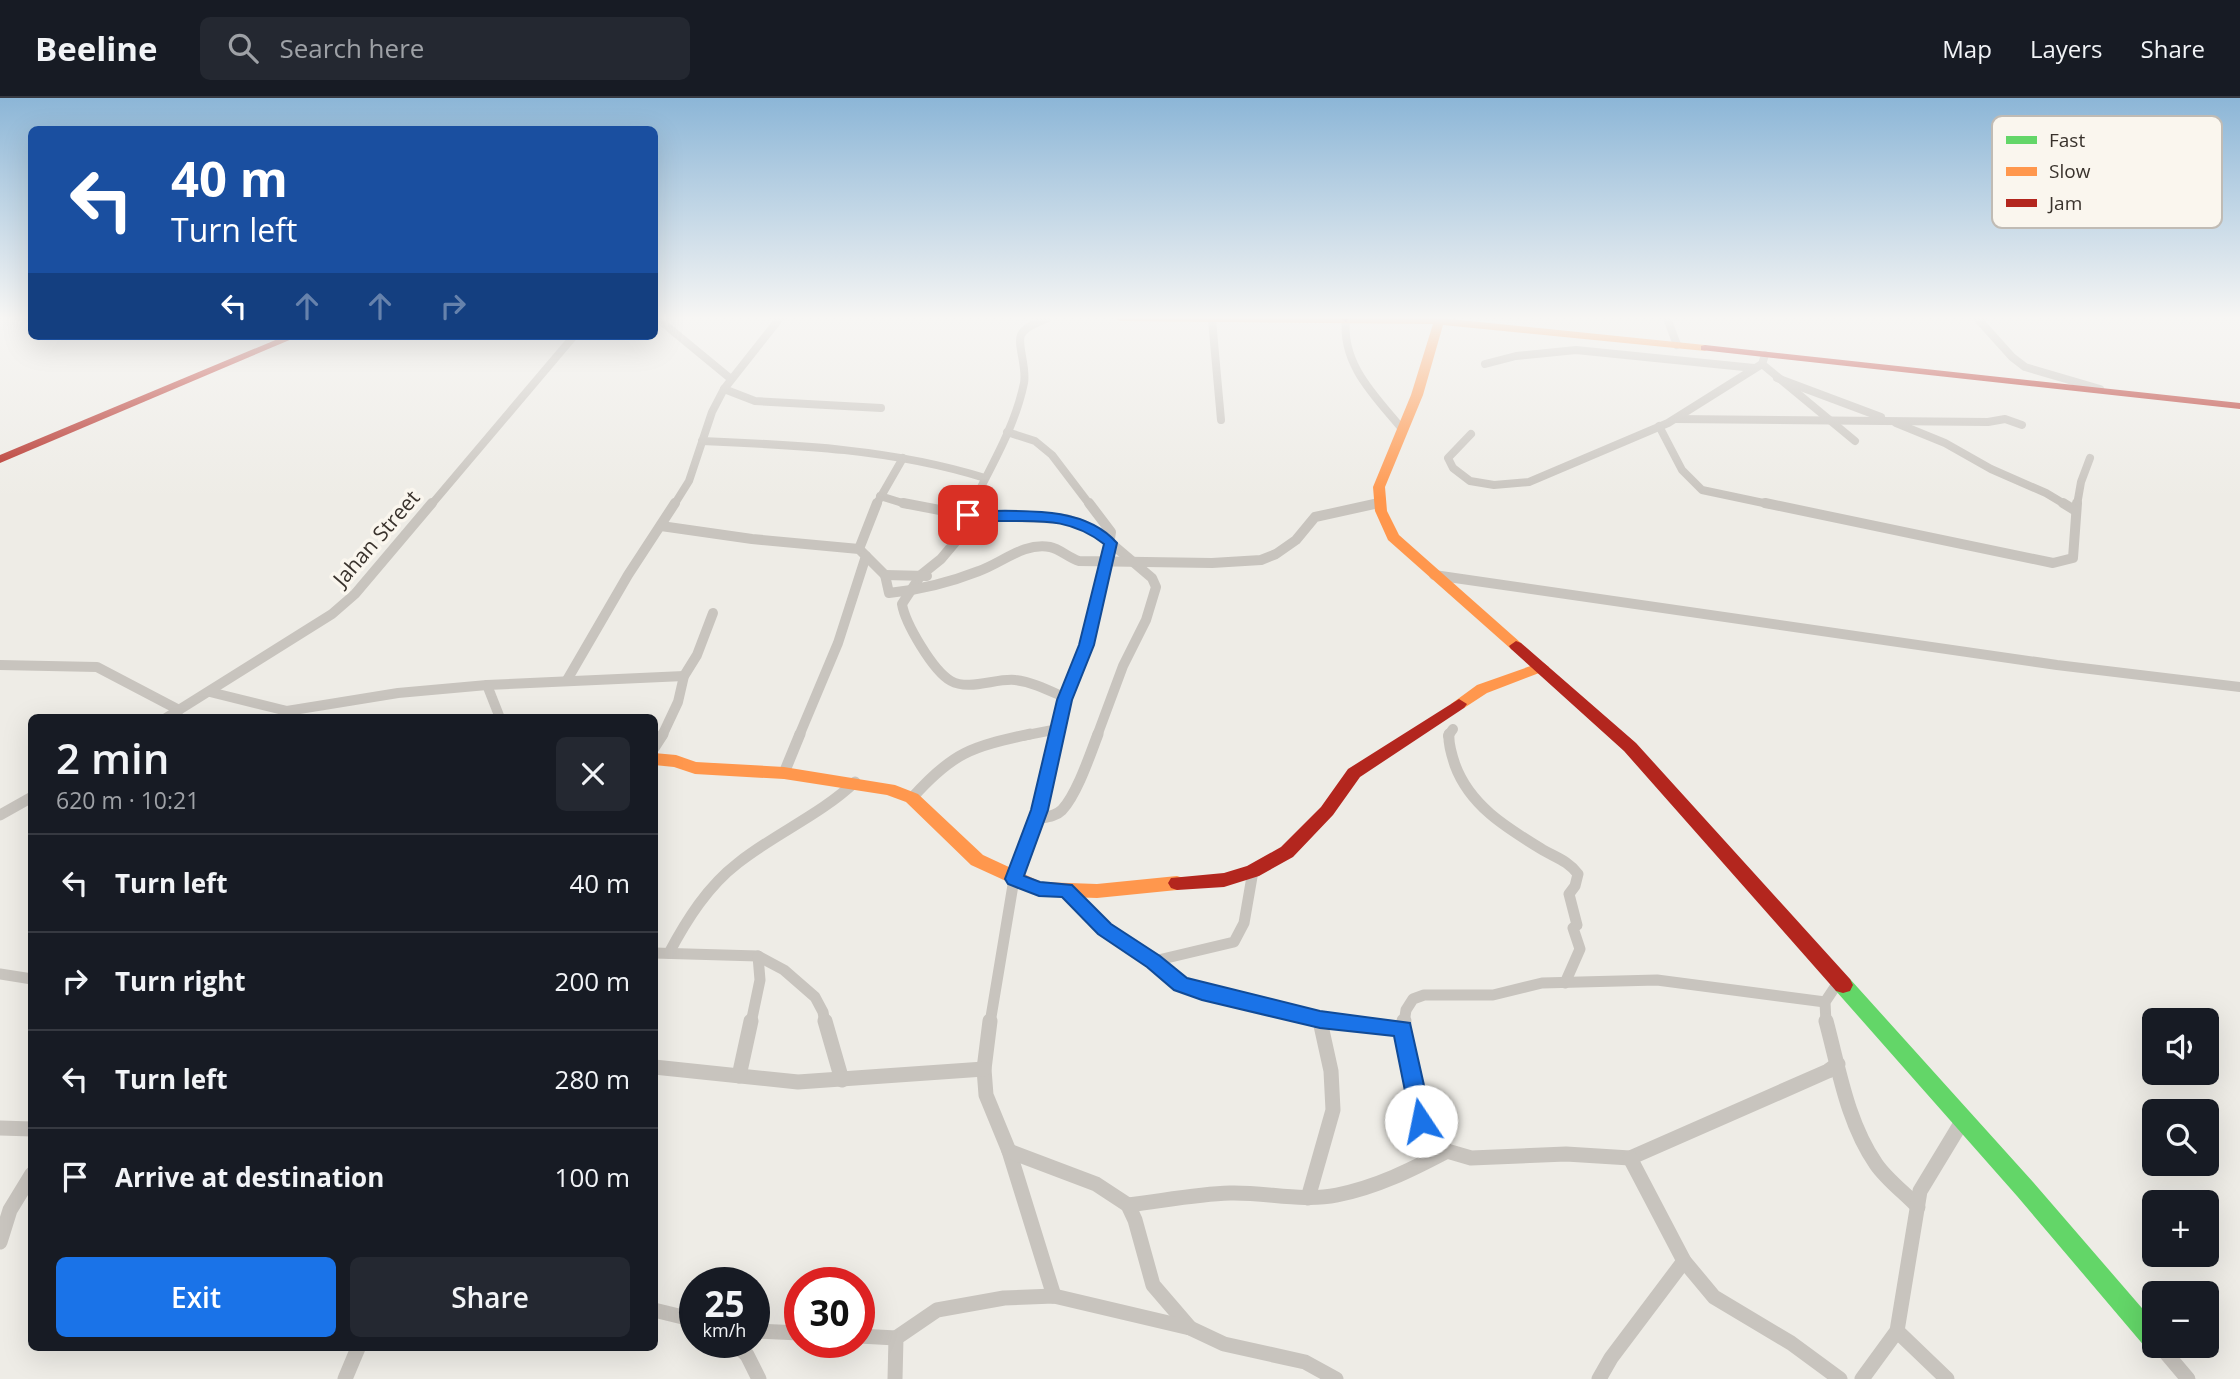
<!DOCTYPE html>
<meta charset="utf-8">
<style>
:root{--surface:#171b24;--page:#242831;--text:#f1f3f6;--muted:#9ea1a6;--line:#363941;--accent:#1a73e8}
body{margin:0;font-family:"Open Sans",sans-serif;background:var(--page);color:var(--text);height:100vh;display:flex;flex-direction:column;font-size:26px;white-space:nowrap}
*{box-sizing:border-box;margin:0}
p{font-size:23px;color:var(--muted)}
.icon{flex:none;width:38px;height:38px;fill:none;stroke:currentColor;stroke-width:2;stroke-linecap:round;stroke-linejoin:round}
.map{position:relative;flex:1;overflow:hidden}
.panel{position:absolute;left:28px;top:616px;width:630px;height:637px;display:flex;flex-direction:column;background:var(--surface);border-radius:10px;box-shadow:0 7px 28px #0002}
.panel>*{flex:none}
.hud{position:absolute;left:28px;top:28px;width:630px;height:214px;border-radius:10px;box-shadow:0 7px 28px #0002;background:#1a4fa0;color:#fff;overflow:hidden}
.buttons{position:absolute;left:2142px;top:910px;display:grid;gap:14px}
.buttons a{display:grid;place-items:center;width:77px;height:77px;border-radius:10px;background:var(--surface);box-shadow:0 7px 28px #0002;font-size:35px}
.speed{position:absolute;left:679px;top:1169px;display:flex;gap:14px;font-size:35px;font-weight:700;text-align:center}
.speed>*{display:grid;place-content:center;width:91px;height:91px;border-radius:50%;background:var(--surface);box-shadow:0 7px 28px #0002;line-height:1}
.speed small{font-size:18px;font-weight:400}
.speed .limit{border:10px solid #d22;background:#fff;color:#111}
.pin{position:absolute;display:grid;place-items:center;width:60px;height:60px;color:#fff;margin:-30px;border-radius:14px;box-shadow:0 4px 10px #0006}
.me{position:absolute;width:77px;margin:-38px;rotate:349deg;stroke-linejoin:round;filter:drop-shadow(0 0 5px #0008)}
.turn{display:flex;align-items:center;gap:24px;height:147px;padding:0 28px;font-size:32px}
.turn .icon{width:91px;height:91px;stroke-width:2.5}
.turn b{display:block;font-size:49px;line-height:60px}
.lanes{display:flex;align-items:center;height:66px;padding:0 28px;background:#0003;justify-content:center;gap:35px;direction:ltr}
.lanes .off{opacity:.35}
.round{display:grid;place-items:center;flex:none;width:74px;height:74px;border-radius:10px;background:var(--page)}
.headline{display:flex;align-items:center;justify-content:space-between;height:119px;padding:0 28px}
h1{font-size:42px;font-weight:600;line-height:52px}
.primary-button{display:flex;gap:14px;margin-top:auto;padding:14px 28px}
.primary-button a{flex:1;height:80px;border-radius:10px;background:var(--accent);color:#fff;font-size:28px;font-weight:600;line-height:80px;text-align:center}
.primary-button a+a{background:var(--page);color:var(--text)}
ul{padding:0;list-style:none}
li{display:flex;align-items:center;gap:21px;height:98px;padding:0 28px;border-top:2px solid var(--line)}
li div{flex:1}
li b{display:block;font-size:26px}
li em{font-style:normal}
header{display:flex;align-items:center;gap:42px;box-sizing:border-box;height:98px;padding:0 35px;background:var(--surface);border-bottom:2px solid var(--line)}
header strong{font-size:33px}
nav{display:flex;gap:38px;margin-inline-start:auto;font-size:24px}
.search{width:490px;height:63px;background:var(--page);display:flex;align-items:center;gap:18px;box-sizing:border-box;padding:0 24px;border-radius:10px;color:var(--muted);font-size:26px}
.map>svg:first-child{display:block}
</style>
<header>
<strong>Beeline</strong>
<div class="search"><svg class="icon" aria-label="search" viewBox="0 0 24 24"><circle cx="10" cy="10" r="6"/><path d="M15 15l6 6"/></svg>Search here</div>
<nav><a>Map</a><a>Layers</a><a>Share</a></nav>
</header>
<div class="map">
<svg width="2240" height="1281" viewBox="0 0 2240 1281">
<rect width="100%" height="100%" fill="#eeece6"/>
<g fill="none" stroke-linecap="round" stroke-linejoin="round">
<g stroke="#c8c4be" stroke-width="8">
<polyline points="657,220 731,281"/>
<polyline points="1667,220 1677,247"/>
<polyline points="1977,220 2012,259 2025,269 2100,291"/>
<path d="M1346,221C1341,267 1376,299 1403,332"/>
<polyline points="1212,222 1221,322"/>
<polyline points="1485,266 1516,258 1576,252 1754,270"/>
<polyline points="1762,266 1855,343"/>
<polyline points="1777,280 1881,319"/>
<polyline points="724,291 755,303 881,310"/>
<polyline points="1676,321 1988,324 2005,321 2022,327"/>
<polyline points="1896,325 1945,345 1991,371 2046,395 2066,407"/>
<polyline points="1659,328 1682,372 1702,392 1773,407"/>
<polyline points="1007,334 1035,343 1052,357 1090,407"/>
<polyline points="1471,336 1448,360 1453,370 1470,383 1494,387 1529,384 1668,325 1762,266 1765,257"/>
<path d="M702,343C798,347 892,351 985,380"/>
<polyline points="880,398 909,407"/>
<polyline points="431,407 574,238"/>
<polyline points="674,407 689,383 712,314 724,291 780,220"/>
<polyline points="876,407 903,360"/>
<path d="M972,407C991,368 1015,329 1024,285C1027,269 1017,247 1021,237C1025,228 1039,224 1048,220"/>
<polyline points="1371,407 1380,405"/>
<polyline points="2077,407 2081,384 2090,360"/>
</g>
<g stroke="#c8c4be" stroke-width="10">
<polyline points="903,405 966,417 1066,421 1086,428 1106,441 1152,480 1156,489 1146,522 1123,568 1097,638"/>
<path d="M973,405L962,436L941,461L921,477L902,506C905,525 933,573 951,583C969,593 996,580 1015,582C1033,584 1050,593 1066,600"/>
<polyline points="1765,405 2053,465 2073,460 2077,405"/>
<polyline points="2063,405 2076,413"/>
<path d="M661,428L752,441L859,451L885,477L889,495C919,492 951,484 979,473C1002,465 1024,444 1050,449C1060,451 1069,460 1079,463L1212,465L1261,462L1276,456L1296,442L1315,419L1379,405"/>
<polyline points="859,451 877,405"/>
<polyline points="885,477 927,478"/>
<polyline points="1434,477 2057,567 2240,589"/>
<polyline points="0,567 97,569 179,612"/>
<polyline points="567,582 628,477 675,405"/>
<polyline points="487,587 500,620"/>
<polyline points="210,594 287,613 398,595 487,587 684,578"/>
<polyline points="166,620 332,516 355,496 432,405"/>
<polyline points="662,638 678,604 684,578 697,557 713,515"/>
<polyline points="799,638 838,545 866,458"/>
<polyline points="1022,638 1058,631"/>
<path d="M1057,638C1064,605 1077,577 1086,545C1097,509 1106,471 1111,434L1089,405"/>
<polyline points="1448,638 1453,631"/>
</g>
<g stroke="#c8c4be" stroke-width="11">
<path d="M1449,636C1448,645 1452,658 1455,667C1470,708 1507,730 1543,752C1557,760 1568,763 1578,776L1575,788L1569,796L1577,827L1573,830L1580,851L1565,885"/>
<polyline points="654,650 663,636"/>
<polyline points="784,675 800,636"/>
<path d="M912,700C953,654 971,649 1030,636"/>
<polyline points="0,717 32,699"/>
<path d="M1036,721C1045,719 1055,719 1062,712C1077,696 1090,657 1098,636"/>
<polyline points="1066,792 1104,831 1154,863 1180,886 1202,894 1320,921 1352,925"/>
<polyline points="654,855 758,858 784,872 815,899 823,914 825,925"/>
<path d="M669,855C687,821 708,788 738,765C776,735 820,717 855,684"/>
<polyline points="1154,863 1234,844 1244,825 1253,773"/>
<polyline points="0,876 32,881"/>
<polyline points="1320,921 1321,925"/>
<polyline points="751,925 760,882 758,858"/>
<polyline points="990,925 1014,781 1040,712 1057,636"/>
<polyline points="1404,925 1406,912 1413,901 1424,897 1493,897 1542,885 1657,882 1825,904"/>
<polyline points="1826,925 1825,904 1839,883"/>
</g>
<g stroke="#c8c4be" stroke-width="15">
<polyline points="825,923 842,982"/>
<polyline points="990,923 984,971 986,997 1009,1053 1054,1198"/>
<polyline points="1337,923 1403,931"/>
<polyline points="1404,923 1403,931 1421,1023 1431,1039 1447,1053 1471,1060 1566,1056 1630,1060 1828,973 1838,966"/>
<path d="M1826,923C1839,971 1847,1024 1876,1066C1887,1082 1905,1095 1918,1109"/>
<polyline points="654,969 798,984 984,971"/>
<polyline points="739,978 751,923"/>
<polyline points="0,1030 32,1031"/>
<polyline points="1009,1053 1096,1086 1128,1107 1135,1122 1153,1187 1190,1230"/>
<polyline points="1630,1060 1684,1163 1714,1199 1791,1245 1840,1281"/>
<polyline points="1308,1100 1333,1012 1331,973 1320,923"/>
<path d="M1128,1107C1162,1103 1196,1096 1230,1095C1266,1094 1302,1104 1337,1097C1377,1089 1411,1072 1447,1053"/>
<polyline points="0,1144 10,1112 32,1076"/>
<polyline points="654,1212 695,1222"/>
<polyline points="754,1233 800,1235"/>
<polyline points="1897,1233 1947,1281"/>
<polyline points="859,1238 896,1240"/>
<polyline points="733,1244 747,1257 759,1281"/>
<polyline points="2160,1248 2188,1281"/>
<polyline points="345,1281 358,1250"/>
<polyline points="895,1281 896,1240 937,1212 1004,1200 1054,1198 1190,1230 1224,1246 1305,1264 1336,1281"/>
<polyline points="1599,1281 1611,1260 1684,1163"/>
<polyline points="1862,1281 1897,1233 1920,1093 1963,1022"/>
</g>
<polygon fill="#63d668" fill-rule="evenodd" points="1843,879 1850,881 2033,1084 2154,1224 2154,1248 2163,1248 2162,1250 2154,1254 2146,1250 2017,1098 1836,893 1833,887 1836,881"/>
<g fill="#ff974d" fill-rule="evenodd">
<polygon points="1115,220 1441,220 1705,247 1710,250 1705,253 1443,227 1423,297 1385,389 1387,413 1399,437 1521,545 1523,548 1516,553 1511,551 1388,442 1375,413 1373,389 1411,297 1433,226 1120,223"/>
<polygon points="1542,564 1549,569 1547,572 1487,595 1464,610 1454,610 1451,606 1477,587"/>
<polygon points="654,655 676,657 696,664 784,669 895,687 918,696 983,757 1041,784 1097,786 1177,778 1183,780 1186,785 1183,790 1177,792 1097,800 1039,798 971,767 906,704 887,697 784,681 695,676 674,669 654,667"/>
</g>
<g fill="#b3261e" fill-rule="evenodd">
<polygon points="1351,220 1346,224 1341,221 1341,220"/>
<polygon points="285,238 299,238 0,365 0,357"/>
<polygon points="1705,247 2240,305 2240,311 1701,252 1701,248"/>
<polygon points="1516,543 1521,545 1636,645 1850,881 1853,887 1850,893 1843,895 1836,893 1624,653 1511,551 1509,548"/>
<polygon points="1459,601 1467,606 1464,610 1360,679 1333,717 1293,759 1259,778 1224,789 1177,792 1171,790 1168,785 1171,780 1224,775 1247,768 1281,749 1321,709 1348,671"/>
</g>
</g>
<linearGradient id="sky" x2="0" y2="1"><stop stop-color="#8cb6d7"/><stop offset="0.55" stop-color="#f7f6f4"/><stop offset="1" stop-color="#f7f6f4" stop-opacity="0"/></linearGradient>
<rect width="2240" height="400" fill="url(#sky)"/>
<path fill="#1a73e8" stroke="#114b97" stroke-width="2" d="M968,413C1016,414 1082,405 1117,445L1094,547L1072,602L1048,712L1024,778L1040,784L1072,787L1111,826L1160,858L1187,880L1320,913L1410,925L1432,1023L1429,1030L1421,1033L1414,1030L1411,1023L1394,938L1320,930L1202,902L1174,892L1147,869L1098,836L1062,799L1039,798L1008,786L1005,781L1031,712L1057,602L1079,547L1104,446C1056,409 1016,431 963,419L961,417Z"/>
<g text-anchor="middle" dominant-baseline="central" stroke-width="7" stroke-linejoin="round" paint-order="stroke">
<g font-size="21" fill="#39322c" stroke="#faf6ee">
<text transform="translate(376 440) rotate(-49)">Jahan Street</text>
</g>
</g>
<rect x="1992" y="18" width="230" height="112" rx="10" fill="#faf6ee" stroke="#c0bbb4" stroke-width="2"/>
<rect x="2006" y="38" width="31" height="8" fill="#63d668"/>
<rect x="2006" y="69" width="31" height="9" fill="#ff974d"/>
<rect x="2006" y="101" width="31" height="8" fill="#b3261e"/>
<g font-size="19" fill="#39322c">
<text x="2049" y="49">Fast</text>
<text x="2049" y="80">Slow</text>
<text x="2049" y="112">Jam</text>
</g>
</svg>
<div class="buttons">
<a><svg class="icon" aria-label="sound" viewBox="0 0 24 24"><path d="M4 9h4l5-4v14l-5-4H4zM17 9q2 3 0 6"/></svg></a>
<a><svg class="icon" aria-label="search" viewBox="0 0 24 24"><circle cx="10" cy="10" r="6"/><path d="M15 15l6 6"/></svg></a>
<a>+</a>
<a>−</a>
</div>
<div class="speed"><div>25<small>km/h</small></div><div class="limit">30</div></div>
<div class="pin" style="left:968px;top:417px;background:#d93025"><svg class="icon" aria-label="arrive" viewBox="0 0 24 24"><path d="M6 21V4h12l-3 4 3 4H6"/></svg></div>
<svg class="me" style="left:1421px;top:1023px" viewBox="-20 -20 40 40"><circle r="19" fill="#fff"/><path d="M0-13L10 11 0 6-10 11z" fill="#1a73e8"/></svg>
<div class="hud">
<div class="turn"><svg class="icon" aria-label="left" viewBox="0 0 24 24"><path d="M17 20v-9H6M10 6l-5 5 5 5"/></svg><div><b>40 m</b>Turn left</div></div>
<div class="lanes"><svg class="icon" aria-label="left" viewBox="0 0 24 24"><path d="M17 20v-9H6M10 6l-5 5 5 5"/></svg><svg class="icon off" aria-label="ahead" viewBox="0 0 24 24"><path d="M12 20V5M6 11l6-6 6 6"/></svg><svg class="icon off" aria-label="ahead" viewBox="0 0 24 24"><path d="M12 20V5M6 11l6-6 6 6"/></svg><svg class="icon off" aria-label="right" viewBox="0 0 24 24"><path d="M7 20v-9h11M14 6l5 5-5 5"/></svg></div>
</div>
<section class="panel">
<div class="headline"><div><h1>2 min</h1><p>620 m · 10:21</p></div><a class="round"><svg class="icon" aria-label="close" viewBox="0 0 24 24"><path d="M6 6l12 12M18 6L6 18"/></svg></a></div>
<ul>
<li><svg class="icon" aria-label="left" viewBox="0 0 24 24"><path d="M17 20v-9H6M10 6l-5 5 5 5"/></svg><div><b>Turn left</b></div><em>40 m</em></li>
<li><svg class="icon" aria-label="right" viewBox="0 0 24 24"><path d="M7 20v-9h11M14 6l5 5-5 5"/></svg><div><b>Turn right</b></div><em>200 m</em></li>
<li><svg class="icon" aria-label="left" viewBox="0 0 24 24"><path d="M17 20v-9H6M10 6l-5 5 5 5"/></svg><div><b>Turn left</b></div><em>280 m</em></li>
<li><svg class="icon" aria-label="arrive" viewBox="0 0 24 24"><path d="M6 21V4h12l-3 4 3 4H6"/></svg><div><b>Arrive at destination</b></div><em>100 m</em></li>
</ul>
<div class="primary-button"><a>Exit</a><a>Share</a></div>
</section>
</div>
